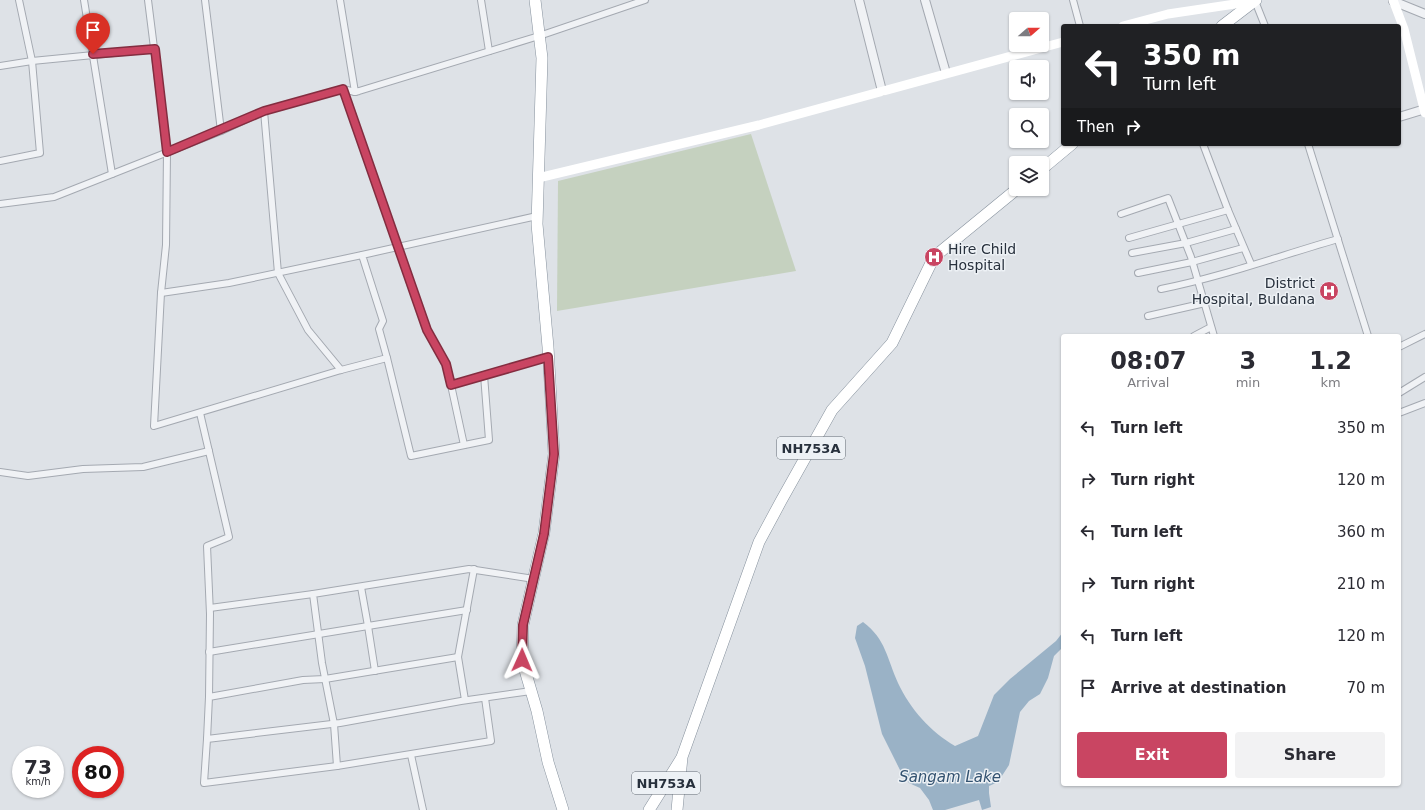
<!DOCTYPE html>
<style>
:root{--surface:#fff;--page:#f2f2f3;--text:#2b2b33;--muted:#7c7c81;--accent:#c94562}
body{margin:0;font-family:"DejaVu Sans",sans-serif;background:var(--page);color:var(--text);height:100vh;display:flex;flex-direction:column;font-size:15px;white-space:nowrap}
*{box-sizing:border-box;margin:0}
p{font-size:13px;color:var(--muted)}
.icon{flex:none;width:22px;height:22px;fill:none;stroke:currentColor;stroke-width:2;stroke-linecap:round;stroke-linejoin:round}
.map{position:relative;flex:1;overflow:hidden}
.details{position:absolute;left:1061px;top:334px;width:340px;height:452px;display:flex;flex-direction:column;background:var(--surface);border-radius:4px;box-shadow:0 1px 3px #0004}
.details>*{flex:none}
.guide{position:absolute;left:1061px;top:24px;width:340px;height:122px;border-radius:4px;box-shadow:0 1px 3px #0004;background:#202124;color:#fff;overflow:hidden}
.needle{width:26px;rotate:70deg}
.fabs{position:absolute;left:1009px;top:12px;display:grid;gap:8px}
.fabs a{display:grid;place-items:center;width:40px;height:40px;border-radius:4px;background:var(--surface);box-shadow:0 1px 3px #0004;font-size:20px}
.speed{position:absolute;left:12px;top:746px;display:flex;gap:8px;font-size:20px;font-weight:700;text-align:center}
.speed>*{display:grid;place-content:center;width:52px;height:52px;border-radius:50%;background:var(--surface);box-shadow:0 1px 3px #0004;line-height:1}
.speed small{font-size:10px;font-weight:400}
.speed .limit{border:6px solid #d22;background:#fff;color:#111}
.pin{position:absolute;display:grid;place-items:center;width:34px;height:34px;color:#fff;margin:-41px -17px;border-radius:50% 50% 50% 0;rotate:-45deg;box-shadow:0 0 4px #0007}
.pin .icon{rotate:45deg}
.me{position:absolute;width:44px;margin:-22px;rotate:1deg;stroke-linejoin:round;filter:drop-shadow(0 0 3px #0008)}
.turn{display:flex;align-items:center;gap:14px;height:84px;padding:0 16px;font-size:18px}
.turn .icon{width:52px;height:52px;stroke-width:2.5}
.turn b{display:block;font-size:28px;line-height:34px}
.then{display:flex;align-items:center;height:38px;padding:0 16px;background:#0003;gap:8px;font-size:15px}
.eta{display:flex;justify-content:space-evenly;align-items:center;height:68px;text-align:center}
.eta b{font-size:24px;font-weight:600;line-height:28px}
.cta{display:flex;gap:8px;margin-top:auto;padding:8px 16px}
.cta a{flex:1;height:46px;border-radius:4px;background:var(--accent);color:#fff;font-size:16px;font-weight:600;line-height:46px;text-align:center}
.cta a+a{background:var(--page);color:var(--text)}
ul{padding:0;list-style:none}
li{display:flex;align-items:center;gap:12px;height:52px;padding:0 16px}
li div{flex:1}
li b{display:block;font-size:15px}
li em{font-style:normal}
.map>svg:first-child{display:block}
</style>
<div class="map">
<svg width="1425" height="810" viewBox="0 0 1425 810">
<rect width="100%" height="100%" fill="#dee2e7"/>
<polygon fill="#c5d1bf" points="751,134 796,271 557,311 558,181"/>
<path fill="#9ab2c6" d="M863,622C886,639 887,659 898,683C910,709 931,732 955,746L978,736L994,695L1010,679L1056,641L1063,632V647L1054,656L1048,678L1040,694L1029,701L1020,712L1009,765L998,782L989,786V793L991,807L982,810L979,800L945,810H933L929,800L920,788L909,783L902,774L882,734L865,666L855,638L857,626Z"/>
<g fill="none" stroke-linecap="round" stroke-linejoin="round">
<g stroke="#a4a9b1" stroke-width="8">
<g id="minor">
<polyline points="84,0 112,174"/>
<polyline points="148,0 167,152 166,245 161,293 154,426 341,370 387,358 379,329 383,321 362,255 537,216"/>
<polyline points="205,0 221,131"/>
<polyline points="340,0 355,92"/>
<polyline points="481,0 489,51"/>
<polyline points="1073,0 1080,26"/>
<polyline points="1255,1 1265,26"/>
<polyline points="0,66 32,61 155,49"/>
<polyline points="343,89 427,330 446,364 451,385"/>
<polyline points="264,111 278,273 308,330 341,370"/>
<polyline points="1203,144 1228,210 1251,264"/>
<polyline points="1308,144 1368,336"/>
<polyline points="0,161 40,153 32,61 19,0"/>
<polyline points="0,204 54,197 221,131 264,111 343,89 355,92 359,91 539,36 645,0"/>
<polyline points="1121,214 1168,198 1191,257 1214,336"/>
<polyline points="1129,238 1228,210"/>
<polyline points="1132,253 1186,243 1236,229"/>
<polyline points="1138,273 1192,262 1243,248"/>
<path d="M1161,289C1221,277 1279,256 1338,239"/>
<polyline points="161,293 229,283 362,255"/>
<polyline points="1148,316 1205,303"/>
<polyline points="1194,336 1211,327"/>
<polyline points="1399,347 1425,334"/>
<polyline points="387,358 411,456 489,440 484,375 548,357"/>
<polyline points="1399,393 1425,377"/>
<polyline points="200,413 229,537 207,546 210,614 209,697"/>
<polyline points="1399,413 1425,403"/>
<polyline points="464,445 451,385 484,375"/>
<polyline points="0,472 28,476 83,469 143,467 209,451"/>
<polyline points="361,587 368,626 467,610"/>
<polyline points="210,608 313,594"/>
<polyline points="209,652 368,626 375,671"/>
<polyline points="485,698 491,741 337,766 204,783 207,739 340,723 461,701 531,691"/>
<polyline points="465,700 458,657 474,569"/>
<polyline points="207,739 209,697 303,680 325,679 458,657"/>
<polyline points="411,755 423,810"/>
<polyline points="337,766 334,724 322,663 313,594 469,569 534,579"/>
</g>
</g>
<g stroke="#a4a9b1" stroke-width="10">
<g id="tertiary">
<polyline points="859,0 882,91"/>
<polyline points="925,0 946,73"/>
<polyline points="1393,1 1425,14"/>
<polyline points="1399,117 1425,109"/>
</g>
</g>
<g stroke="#86919d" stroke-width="12">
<g id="trunk">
<polyline points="535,0 542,58 537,224 548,347 554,454 544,533 523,625 522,660 537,711 548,762 563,810"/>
<polyline points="1222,26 1256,0"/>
<polyline points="1042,169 1072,144"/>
<polyline points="649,810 681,759"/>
<polyline points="677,810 682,757 759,542 781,501 832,410 892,343 934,257 1017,189"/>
</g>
</g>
<use href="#minor" stroke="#f0f2f5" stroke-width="6"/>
<use href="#tertiary" stroke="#f0f2f5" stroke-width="8"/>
<g stroke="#fff" stroke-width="9">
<polyline points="1393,0 1404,29 1425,113"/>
<polyline points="1123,26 1168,14 1255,1"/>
<polyline points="538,178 759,125 1063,42"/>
</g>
<use href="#trunk" stroke="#fff" stroke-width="11"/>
</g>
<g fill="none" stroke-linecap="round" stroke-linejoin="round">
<g stroke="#832d40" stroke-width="10">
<polyline id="route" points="93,54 155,49 167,152 264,111 343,89 427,330 446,364 451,385 548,357 554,454 544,534 523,625 522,660"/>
</g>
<use href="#route" stroke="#c94562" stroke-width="7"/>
</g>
<defs>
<g id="hospital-disc" transform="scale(1)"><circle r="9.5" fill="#c94562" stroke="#edf1f5"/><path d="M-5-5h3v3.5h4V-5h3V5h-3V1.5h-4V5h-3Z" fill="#fff"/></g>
</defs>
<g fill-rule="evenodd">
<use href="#hospital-disc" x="934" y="257"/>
<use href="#hospital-disc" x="1329" y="291"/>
</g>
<g text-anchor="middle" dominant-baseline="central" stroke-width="3" stroke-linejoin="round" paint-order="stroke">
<g fill="#edf1f5" stroke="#636b74" stroke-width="1">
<rect x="777" y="437" width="68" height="22" rx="3"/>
<rect x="632" y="772" width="68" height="22" rx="3"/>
</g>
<g font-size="13" font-weight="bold" fill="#28313d">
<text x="811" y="448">NH753A</text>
<text x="666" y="783">NH753A</text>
</g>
<g font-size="14" fill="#28313d" stroke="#edf1f5" text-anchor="start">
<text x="948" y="249">Hire Child<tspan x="948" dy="16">Hospital</tspan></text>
<text x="1315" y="283" text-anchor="end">District<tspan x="1315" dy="16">Hospital, Buldana</tspan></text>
</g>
<g font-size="15" font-style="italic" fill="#335270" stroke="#edf1f5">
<text x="950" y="777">Sangam Lake</text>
</g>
</g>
</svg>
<div class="fabs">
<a><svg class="needle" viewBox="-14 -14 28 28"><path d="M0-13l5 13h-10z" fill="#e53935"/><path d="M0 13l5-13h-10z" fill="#7c7c81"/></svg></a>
<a><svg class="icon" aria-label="sound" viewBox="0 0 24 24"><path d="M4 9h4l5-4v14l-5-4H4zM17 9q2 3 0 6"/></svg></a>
<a><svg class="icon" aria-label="search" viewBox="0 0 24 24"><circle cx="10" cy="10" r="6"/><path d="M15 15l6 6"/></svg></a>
<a><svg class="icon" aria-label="layers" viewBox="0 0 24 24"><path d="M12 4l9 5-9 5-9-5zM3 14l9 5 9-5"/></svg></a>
</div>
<div class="speed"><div>73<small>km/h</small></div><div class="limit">80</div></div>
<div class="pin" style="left:93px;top:54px;background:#d93025"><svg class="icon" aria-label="arrive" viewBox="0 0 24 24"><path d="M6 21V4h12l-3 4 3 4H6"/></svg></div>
<svg class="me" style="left:522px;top:660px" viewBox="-20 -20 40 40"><path d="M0-17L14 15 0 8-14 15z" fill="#c94562" stroke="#fff" stroke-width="4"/></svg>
<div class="guide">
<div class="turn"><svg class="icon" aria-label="left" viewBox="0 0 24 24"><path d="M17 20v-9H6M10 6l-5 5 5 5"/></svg><div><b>350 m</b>Turn left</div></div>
<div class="then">Then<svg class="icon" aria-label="right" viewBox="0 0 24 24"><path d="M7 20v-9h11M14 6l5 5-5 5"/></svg></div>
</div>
<section class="details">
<div class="eta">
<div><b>08:07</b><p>Arrival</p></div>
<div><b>3</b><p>min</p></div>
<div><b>1.2</b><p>km</p></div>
</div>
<ul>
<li><svg class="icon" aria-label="left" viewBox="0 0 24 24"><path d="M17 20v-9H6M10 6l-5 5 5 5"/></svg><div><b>Turn left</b></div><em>350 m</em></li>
<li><svg class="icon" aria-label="right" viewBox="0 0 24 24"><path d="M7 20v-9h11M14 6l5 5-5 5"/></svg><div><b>Turn right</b></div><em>120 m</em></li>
<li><svg class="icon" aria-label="left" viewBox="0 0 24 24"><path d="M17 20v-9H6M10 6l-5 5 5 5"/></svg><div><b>Turn left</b></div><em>360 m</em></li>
<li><svg class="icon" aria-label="right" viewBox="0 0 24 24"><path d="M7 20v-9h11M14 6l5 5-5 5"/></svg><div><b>Turn right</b></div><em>210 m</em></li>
<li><svg class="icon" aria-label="left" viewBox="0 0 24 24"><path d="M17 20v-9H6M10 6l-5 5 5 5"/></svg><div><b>Turn left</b></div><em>120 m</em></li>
<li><svg class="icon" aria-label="arrive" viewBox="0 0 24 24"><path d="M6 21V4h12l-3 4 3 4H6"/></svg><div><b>Arrive at destination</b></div><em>70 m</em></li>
</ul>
<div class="cta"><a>Exit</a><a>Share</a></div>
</section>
</div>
